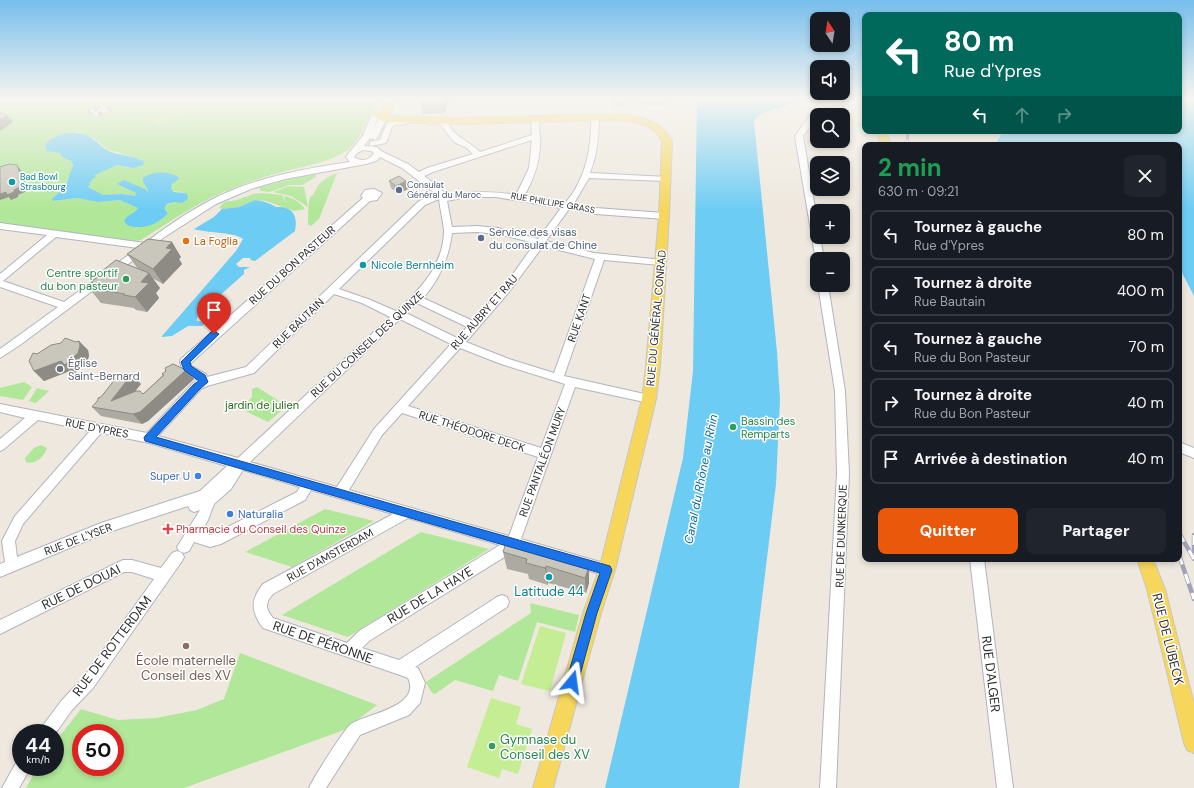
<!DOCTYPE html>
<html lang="fr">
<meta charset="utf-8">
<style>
:root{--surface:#171b24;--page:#20242c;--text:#f1f3f6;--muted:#9ea1a6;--line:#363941;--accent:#ea580c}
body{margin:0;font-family:"DM Sans",sans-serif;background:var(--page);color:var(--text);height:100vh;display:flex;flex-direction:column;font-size:15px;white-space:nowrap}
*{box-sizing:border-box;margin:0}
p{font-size:13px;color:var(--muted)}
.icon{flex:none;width:22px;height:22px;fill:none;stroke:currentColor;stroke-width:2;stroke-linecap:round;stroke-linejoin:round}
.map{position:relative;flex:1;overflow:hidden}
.sheet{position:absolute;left:862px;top:142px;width:320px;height:420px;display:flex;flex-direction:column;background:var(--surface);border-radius:8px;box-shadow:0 2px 6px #0003}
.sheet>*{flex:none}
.guide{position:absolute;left:862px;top:12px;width:320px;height:122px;border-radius:8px;box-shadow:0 2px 6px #0003;background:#00695c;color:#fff;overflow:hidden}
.needle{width:26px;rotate:348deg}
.buttons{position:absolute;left:810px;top:12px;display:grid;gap:8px}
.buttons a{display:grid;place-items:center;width:40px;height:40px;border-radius:8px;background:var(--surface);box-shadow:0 2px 6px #0003;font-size:20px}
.speed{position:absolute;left:12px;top:724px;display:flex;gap:8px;font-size:20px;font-weight:700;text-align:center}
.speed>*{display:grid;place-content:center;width:52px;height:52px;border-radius:50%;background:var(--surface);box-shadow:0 2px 6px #0003;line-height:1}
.speed small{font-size:10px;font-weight:400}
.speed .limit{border:6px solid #d22;background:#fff;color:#111}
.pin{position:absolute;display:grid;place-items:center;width:34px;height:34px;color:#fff;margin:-41px -17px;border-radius:50% 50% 50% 0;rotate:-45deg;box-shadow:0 0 4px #0007}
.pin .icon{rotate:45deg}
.me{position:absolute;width:44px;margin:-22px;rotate:16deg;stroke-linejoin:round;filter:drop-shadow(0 0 3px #0008)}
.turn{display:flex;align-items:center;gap:14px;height:84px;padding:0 16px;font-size:18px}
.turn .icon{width:52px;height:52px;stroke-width:2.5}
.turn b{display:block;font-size:28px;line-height:34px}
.lanes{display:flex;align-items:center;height:38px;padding:0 16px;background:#0003;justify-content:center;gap:20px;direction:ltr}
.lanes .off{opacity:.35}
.round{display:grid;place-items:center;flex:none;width:42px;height:42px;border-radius:8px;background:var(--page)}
.overview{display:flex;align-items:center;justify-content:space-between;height:68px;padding:0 16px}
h1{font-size:24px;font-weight:700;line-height:30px;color:#1e9e55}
.action{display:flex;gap:8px;margin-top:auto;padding:8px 16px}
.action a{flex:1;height:46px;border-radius:8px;background:var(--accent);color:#fff;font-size:16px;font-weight:700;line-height:46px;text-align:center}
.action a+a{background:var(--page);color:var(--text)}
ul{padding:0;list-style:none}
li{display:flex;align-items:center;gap:12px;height:50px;margin:0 8px 6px;padding:0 8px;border:2px solid var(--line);border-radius:8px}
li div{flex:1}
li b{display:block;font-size:15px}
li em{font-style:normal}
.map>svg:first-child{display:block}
</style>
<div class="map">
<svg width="1194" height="788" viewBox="0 0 1194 788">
<rect width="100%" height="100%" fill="#eee8de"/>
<g fill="#b1e798" fill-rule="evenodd">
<path d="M0,99H129L133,101L138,99L379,100C368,115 363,137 349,149C330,163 308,165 286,171C269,175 252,181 236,187C202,199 171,221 141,240L136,241L0,225ZM78,132L92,137L107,149L143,160L131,168L117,165L104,170L95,175L89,182L88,187C92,189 96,193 101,195C107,196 114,194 120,194C129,193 144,201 148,190L143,182C153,176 158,173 170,174L173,184L170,187L172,191L184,192L175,202L166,205L164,208L168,212C164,222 149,225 139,227L136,228L138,208L120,200L98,202L77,198L53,201L54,197L66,185L73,165L71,161L62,157L61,153L46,150L45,146C51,134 66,134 78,132Z"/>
<path d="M337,173L319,219L311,226L308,224C308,214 308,206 310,197C315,194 314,193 316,189C320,181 329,176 337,173Z"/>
<polygon points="316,174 316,177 302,185 289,185 270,192 261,191 259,188 290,179"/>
<polygon points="289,186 304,187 308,207 291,196 273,192"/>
<path d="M262,193L282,195L286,203L284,196C292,197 300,202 305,209L294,211L266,201L256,200L238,207L223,209L219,208L224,202L237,200L253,194Z"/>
<polygon points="24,382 32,387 23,400 0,396 0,388"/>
<polygon points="257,387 287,406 268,422 241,409 252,397 252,389"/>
<polygon points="37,388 49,391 36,403 29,401"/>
<path d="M41,445L47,448C44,457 35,465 26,462L25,458L34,448Z"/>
<polygon points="325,509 374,521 292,567 245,552"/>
<polygon points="421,532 489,549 348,637 282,615"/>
<polygon points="530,603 579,615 575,632 537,622 518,681 499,675 493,691 455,680 435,694 432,693 426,682 531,613"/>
<path d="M240,653L377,705L344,730L184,788H26L38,767H55V742L81,709L118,720L156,718L197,710L224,699ZM81,733H115V767H81Z"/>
</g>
<g fill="#c5ee94">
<polygon points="178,110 186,114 163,125 154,121"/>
<polygon points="540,626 566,633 550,691 521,684"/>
<polygon points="491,698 521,707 516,724 532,729 518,774 502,769 499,778 467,767"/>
</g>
<g fill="#6dccf4">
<polygon points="697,99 856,99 795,102 777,109 775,108 758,116 754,121 777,352 780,400 776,484 739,788 605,788 683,458 693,371"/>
<polygon points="1179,99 1194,99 1194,296 1179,267 1179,145 1092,145 1083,143 1080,145 995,145 1003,131 1179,131"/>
<path d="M69,133C96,131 95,147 114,153C124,155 135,157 144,161L143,165L133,168L117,165L95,175L96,177L91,180L92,181L89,183H91L89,184H90L88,187L103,195L122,194L137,196L135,194L136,193L117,184L124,180L147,190V193L148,190L143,182V178C152,171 168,171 178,177L179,179L172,184L171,189L174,192L186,193L188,196L187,200L182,203L175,202L167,204L164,208L168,213C160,224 140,231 127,225L124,221C127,214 135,214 138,208L120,200L98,202L77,198L53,201L52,199L66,185L73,165L71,161L62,157L60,153L47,151L45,146C49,137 60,134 69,133Z"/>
<path d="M255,200C265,201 268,203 276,207C276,207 282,207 282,207C296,210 297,219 295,231L255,261L251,260L250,258H243L236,264L239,267H250L244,270V274L200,313L197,318V321L207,322L202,326H188L172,336L162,337V336L236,251L243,239C235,232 206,233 194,229L214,217L222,209L239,207Z"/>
</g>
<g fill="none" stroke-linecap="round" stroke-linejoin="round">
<g stroke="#b2b4c0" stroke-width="2">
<g id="minor">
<polygon points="865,100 865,104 832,105 824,108 803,136 817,220 817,237 820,237 824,259 817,259 817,261 816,261 795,136 818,104 832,101"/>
<path d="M373,112H376L380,114L372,132L380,116H386L387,118L376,140L370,138L364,146L377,147L381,151L408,164L419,172L427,168L473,154L467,148L454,142L439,123L430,124V120L446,118C452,137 467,139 480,152L532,135L531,119L532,117H538C540,123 539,130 540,136C541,159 535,177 524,196L565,203L567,201C586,178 592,146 591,117L595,115L599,117C599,136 597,155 590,173L668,177L669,179L665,181L589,178L573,205L596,208L664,213L668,216L664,219L596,214L569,209L546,241L594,253L663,260L665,262L663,264L660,265L604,260L564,376L649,395L653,396L655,399L653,402L649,403L575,387L521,539L607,564L612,565L614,570L612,575L607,576L514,549L511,553L369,641L362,648L399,660L497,597L502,595L507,597L509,602L507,607L415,667L418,668L425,683L420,703L409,715L360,735L326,788H309C312,780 345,728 351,724C366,714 422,707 408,678L400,675L263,628C251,612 250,600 263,584L393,514L311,490L305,500L221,544L210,547L194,542L189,551L184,553L179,551L177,547L200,510L194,512L190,510L188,506L103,534L0,577V564L5,562L2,541L15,516L90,431L38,420L4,449L0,451V439L25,418L0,412V404L147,433L193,383L198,380L183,371L180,362L181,359L363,198L361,196L365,190L374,189L382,193L377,200L370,201L191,363V366L206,374L207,377L246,367L419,201L436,194L402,168L380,157L376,161L366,164L285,179L251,189L216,204L163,238L20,345L0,358V349L58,307L0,287V274L47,235L0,229V223L145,243C165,228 186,213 209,201C252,178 302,169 350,162L346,157L348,154L362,137ZM532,140L529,168L516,195C492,191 470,191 445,196L441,188L424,176L433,172ZM363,150L371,151L374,153C369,161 361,162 354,157L357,153ZM466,197H496L561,208L538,239L498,228L477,226L452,227L447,201ZM439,199C440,209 443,220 444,230C444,265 420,290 396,311L368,299L339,289L425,205ZM477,232L498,234L535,243L503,288L473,321L423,298C440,279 449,257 452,233ZM56,237L138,248L64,302L3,281ZM543,246L595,259L554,373L509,359L466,342L509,292ZM334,294L362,303L390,317L238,458L158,436L201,389L207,386L254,373ZM417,303L467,327L457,338L406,313ZM400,319L451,344L374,429L337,487L250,462ZM460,348L501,364L565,384L541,448L408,406ZM402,413L538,457L509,536L349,490L382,435ZM101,433L149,443L227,466L200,491L101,523L17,557L15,541L23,524ZM243,470L300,487L297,492L214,534L210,535L201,532L208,520L214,504L231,489ZM408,518L500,545L359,631L347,643L273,618C265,608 265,603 273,594Z"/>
<polygon points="400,120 406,120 410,122 406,124 395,125 392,127 386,143 370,146 370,142 380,140 387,123"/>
<polygon points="818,285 828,285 845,391 849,473 836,788 820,788 837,473 835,391"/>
<polygon points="1179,442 1194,448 1194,458 1179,452"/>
<polygon points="177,551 182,553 184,557 182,561 93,688 72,710 55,734 38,733 41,728 62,700 83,678 154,579 132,572 124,572 0,634 0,620 123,560 132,560 161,568 172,553"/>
<polygon points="970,559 984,559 1013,788 997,788"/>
<polygon points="21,760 21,767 31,767 19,788 2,788 17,761"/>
</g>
</g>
<g stroke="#c8c8c8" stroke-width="2">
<g id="major">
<path d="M387,99H396L389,116L458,118L618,114C640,116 661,120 672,141L669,216L660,366L656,399L615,570L601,613L553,788H533L583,613L599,570L642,399L646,366L659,216L662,141C654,124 635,121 618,120L458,124L387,122L380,120L371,114L376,111L381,113Z"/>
<polygon points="860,99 865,99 865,103 862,102"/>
<polygon points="876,131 886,131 891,145 881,145"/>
<polygon points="1137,559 1153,559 1165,589 1194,704 1194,753 1187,750 1184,743 1147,589"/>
</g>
</g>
<use href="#minor" fill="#fff" fill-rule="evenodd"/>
<use href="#major" fill="#f6d65b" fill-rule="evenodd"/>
<g stroke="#a0a3b7" stroke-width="3">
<g id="rail-far1">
<polygon points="102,107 105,109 100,112 106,109 110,110 98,115 89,112"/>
<polygon points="101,109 96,113 99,113 97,114 93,112"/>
<polyline points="907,145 908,131"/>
</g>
</g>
<g stroke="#a0a3b7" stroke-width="4.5">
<g id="rail">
<polyline points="1179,533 1194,559"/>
<polyline points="1194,535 1194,556"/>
<polyline points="1179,555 1194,599"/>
</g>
</g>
<use href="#rail-far1" stroke="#fff" stroke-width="2" stroke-dasharray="5.5" stroke-linecap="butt"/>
<use href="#rail" stroke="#fff" stroke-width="3" stroke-dasharray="10" stroke-linecap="butt"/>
</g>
<g fill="#adaaa2">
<polygon points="449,99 445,113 423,114 421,104"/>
<polygon points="613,99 625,99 625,106 615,107"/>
<polygon points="637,99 665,99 665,105 644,105 636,101"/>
<polygon points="389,181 406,181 408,189 398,194 391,188"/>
<polygon points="127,254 181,257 179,259 182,264 163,284 152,278 160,288 156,293 159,298 147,312 136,310 134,308 101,303 89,288 92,283 91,282 103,272 102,271 138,269"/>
<polygon points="61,343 88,350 89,356 87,362 74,374 70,371 44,381 34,371 37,354"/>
<polygon points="186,370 194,379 148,421 142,424 101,416 92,407 141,384 135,391 143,394 163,375 162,374"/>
<polygon points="503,552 562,559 589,567 589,583 586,593 548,583 548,585 529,579 528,574 507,569"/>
</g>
<g fill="#8d8b84">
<polygon points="445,99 449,99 445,113 444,104"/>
<polygon points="7,115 13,122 0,131 0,120"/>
<polygon points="17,165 21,170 27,188 24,189 25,192 18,195 18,197 11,200 9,197 0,200 0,194 14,190 20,184"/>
<polygon points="406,181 408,189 398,194 396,186"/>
<polygon points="172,242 181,257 179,259 182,264 163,284 153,269 166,248"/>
<polygon points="149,273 160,288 156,293 159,298 147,312 135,297 141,282"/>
<polygon points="79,341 88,350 89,356 87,362 74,374 65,365"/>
<polygon points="61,361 70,371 44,381 34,371"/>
<polygon points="186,370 194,379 148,421 142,424 133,414"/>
<polygon points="132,374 141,384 120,410 111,401"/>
<polygon points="546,566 548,583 548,585 545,568"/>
<polygon points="589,567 589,583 586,593 585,578"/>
</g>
<g fill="#c9c6bc" stroke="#8d8b84">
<polygon points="422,99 445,99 444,104 421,104"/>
<polygon points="0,113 7,115 0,120"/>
<polygon points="9,164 17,165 23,183 20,184 21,186 14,190 14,192 7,195 6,192 0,194 0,167"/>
<polygon points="399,176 406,181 396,186 389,181"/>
<polygon points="148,239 172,242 166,248 172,249 153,269 127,254"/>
<polygon points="116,260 149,273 141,282 149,283 135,297 124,295 125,294 89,288 93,282 91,282 104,272 102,271"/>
<polygon points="65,338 76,342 79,341 80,346 78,353 65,365 61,361 34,371 29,361 33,353 37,354 51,345 61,343"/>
<polygon points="173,364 186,370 140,412 133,414 92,407 98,400 98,398 101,397 116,378 132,374 111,401 136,391 140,391 143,394 164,375 162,374 166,371 165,368"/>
<polygon points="506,543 561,557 561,559 589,567 585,578 546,566 545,568 526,563 527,559 503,552"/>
</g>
<linearGradient id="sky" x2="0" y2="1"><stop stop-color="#77beed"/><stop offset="0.47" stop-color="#f7f5f0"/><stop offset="1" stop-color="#f7f5f0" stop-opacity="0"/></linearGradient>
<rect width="1194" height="210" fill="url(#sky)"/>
<polygon fill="#1a73e8" stroke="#114b97" points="214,331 219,334 217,336 190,362 191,366 205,375 208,382 200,389 156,437 610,566 612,570 597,613 577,686 572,688 568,686 566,682 586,613 600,573 145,441 144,438 145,436 194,384 199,381 184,370 181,362 211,332"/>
<g fill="#0f9aa8" stroke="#fff" stroke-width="1.5">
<circle cx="12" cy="182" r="4"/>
<circle cx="363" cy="265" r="4"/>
<circle cx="549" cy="577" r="4"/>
</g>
<g fill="#5c6f8a" stroke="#fff" stroke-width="1.5">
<circle cx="399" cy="190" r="4"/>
<circle cx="481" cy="238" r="4"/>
</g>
<circle fill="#e8710a" stroke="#fff" stroke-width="1.5" cx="186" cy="241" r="4"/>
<g fill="#2e9e5b" stroke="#fff" stroke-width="1.5">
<circle cx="126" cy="279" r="4"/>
<circle cx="733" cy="427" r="4"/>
<circle cx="492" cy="746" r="4"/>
</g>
<circle fill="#6b7280" stroke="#fff" stroke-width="1.5" cx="60" cy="369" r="4"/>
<g fill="#3f7fe0" stroke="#fff" stroke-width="1.5">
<circle cx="198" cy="476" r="4"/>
<circle cx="230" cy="514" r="4"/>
</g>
<path fill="#e0444e" stroke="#fff" stroke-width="1.5" d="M166 523h4v4h4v4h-4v4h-4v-4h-4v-4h4z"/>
<circle fill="#8d6e63" stroke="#fff" stroke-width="1.5" cx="186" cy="646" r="4"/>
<g text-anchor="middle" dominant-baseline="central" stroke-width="3" stroke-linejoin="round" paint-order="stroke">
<g font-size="9" fill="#0d838f" stroke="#fff" text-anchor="start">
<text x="20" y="177">Bad Bowl<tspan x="20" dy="10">Strasbourg</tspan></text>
</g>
<g font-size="9" fill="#4e5e75" stroke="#fff" text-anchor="start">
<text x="407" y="185">Consulat<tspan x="407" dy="10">Général du Maroc</tspan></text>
</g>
<g font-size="9" fill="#2c2c2c" stroke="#fff">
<text transform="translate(553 203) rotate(10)">RUE PHILLIPE GRASS</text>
</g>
<g font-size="11" fill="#4e5e75" stroke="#fff" text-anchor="start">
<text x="489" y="232">Service des visas<tspan x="489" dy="13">du consulat de Chine</tspan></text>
</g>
<g font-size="11" fill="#c56008" stroke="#fff" text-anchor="start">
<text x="194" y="241">La Foglia</text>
</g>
<g font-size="11" fill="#2c2c2c" stroke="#fff">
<text transform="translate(292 265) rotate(-42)">RUE DU BON PASTEUR</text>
<text transform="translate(484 312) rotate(-49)">RUE AUBRY ET RAU</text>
<text transform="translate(579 318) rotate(-71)">RUE KANT</text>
<text transform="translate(656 318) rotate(-85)">RUE DU GÉNÉRAL CONRAD</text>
<text transform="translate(298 323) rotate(-44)">RUE BAUTAIN</text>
<text transform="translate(367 344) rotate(-43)">RUE DU CONSEIL DES QUINZE</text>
<text transform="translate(97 428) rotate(11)">RUE D'YPRES</text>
<text transform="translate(472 431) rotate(18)">RUE THÉODORE DECK</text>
<text transform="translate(542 462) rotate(-70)">RUE PANTALÉON MURY</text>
<text transform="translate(841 536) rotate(-88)">RUE DE DUNKERQUE</text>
<text transform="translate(78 539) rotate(-21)">RUE DE L'YSER</text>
<text transform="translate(330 555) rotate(-29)">RUE D'AMSTERDAM</text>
</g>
<g font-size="11" fill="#0d838f" stroke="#fff" text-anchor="start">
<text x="371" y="265">Nicole Bernheim</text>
</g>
<g font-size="11" fill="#27864d" stroke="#fff" text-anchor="end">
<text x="118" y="273">Centre sportif<tspan x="118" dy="13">du bon pasteur</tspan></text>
<text x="741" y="421" text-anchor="start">Bassin des<tspan x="741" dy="13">Remparts</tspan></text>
</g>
<g font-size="11" fill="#5b616d" stroke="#fff" text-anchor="start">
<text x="68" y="363">Église<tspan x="68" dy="13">Saint-Bernard</tspan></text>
</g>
<g font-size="11" fill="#276d18" stroke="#fff">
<text x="262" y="405">jardin de julien</text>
</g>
<g font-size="11" fill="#366cbe" stroke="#fff" text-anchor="end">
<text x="190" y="476">Super U</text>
<text x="238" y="514" text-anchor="start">Naturalia</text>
</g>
<g font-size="11" fill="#be3a42" stroke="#fff" text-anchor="start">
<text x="176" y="529">Pharmacie du Conseil des Quinze</text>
</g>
<g font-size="12" font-style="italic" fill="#086aa4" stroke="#fff">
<text transform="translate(701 479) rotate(-79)">Canal du Rhône au Rhin</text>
</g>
<g font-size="13" fill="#2c2c2c" stroke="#fff">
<text transform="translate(81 587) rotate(-26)">RUE DE DOUAI</text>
<text transform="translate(430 595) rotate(-31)">RUE DE LA HAYE</text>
<text transform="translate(1168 639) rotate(76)">RUE DE LÜBECK</text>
<text transform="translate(323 642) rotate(19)">RUE DE PÉRONNE</text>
<text transform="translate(112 646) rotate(-53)">RUE DE ROTTERDAM</text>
<text transform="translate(991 674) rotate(83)">RUE D'ALGER</text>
</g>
<g font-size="13" fill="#0d838f" stroke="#fff">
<text x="549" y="591">Latitude 44</text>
</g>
<g font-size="13" fill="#785e54" stroke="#fff">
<text x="186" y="660">École maternelle<tspan x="186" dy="15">Conseil des XV</tspan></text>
</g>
<g font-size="13" fill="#27864d" stroke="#fff" text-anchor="start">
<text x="500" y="739">Gymnase du<tspan x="500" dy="15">Conseil des XV</tspan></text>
</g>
</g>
</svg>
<div class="buttons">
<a><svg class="needle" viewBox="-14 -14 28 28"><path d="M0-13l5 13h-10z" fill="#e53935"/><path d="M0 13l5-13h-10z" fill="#9ea1a6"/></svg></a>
<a><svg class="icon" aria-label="sound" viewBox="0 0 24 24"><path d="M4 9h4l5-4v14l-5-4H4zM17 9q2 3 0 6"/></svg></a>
<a><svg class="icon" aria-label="search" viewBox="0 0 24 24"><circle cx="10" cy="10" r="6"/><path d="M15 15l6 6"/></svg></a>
<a><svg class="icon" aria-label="layers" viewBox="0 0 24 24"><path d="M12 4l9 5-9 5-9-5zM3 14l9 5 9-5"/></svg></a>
<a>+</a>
<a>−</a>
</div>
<div class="speed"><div>44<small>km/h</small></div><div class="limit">50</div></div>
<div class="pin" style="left:214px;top:334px;background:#d93025"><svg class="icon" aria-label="arrive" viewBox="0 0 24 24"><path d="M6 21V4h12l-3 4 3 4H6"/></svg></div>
<svg class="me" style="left:572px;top:682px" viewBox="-20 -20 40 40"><path d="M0-17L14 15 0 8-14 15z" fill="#1a73e8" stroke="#fff" stroke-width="4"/></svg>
<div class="guide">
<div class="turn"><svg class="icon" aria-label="left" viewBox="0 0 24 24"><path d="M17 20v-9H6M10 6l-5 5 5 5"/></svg><div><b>80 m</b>Rue d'Ypres</div></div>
<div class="lanes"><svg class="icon" aria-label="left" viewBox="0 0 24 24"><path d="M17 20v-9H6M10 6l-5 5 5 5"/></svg><svg class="icon off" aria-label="ahead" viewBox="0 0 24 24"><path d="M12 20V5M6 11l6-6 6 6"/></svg><svg class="icon off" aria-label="right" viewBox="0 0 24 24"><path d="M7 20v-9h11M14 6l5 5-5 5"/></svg></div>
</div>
<section class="sheet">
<div class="overview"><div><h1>2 min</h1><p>630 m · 09:21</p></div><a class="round"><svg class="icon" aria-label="close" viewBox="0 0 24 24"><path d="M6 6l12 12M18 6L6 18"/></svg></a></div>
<ul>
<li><svg class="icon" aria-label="left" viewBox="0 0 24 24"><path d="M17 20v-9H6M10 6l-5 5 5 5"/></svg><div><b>Tournez à gauche</b><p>Rue d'Ypres</p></div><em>80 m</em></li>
<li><svg class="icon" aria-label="right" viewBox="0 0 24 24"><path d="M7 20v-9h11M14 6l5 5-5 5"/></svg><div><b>Tournez à droite</b><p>Rue Bautain</p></div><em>400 m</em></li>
<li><svg class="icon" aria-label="left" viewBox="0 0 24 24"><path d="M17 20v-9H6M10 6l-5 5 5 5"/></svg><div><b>Tournez à gauche</b><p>Rue du Bon Pasteur</p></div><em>70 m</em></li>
<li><svg class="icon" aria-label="right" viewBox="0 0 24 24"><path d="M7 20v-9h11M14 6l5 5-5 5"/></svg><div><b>Tournez à droite</b><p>Rue du Bon Pasteur</p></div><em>40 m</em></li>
<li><svg class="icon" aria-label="arrive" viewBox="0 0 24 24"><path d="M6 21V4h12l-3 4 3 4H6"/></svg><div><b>Arrivée à destination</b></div><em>40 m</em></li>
</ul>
<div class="action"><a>Quitter</a><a>Partager</a></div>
</section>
</div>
